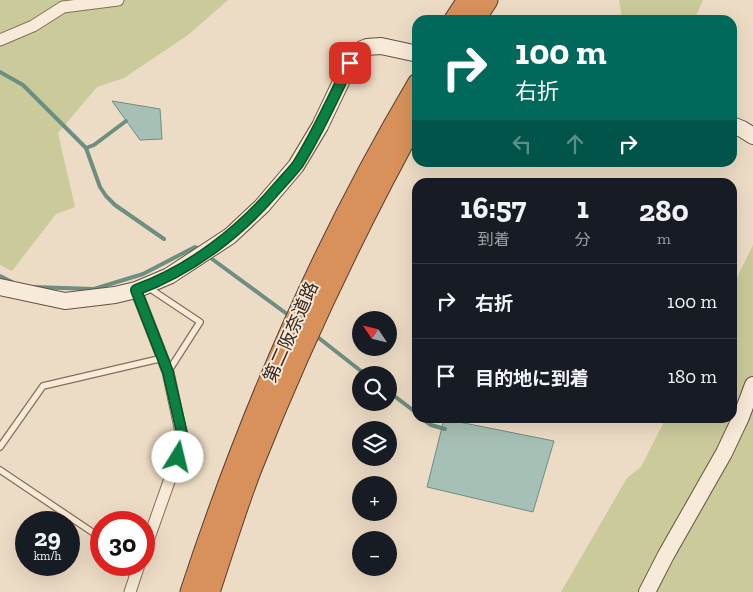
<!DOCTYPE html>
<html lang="ja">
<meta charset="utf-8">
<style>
:root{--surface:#171b24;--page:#242831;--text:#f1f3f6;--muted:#9ea1a6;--line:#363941}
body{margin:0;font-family:"Zilla Slab","Noto Sans JP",serif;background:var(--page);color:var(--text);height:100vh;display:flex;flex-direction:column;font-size:19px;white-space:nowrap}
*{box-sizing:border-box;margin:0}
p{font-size:16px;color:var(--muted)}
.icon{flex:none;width:28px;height:28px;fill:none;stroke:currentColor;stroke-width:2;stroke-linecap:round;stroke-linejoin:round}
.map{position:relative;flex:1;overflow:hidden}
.drawer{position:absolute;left:412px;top:178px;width:325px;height:245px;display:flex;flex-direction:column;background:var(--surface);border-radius:15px;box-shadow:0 5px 20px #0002}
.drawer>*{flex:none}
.guide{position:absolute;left:412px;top:15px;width:325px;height:152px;border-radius:15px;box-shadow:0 5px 20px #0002;background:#00695c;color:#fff;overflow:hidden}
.needle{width:32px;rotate:305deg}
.controls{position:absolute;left:352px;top:311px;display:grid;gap:10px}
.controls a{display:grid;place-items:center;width:45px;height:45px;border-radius:50%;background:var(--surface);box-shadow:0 5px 20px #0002;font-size:25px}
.speed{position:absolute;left:15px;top:511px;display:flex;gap:10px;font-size:25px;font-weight:700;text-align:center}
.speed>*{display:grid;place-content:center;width:65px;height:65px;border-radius:50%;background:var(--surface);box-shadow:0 5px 20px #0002;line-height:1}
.speed small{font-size:12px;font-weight:400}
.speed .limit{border:8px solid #d22;background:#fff;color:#111}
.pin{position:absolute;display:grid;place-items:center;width:42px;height:42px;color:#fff;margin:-21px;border-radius:10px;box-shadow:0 2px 8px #0006}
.me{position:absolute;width:55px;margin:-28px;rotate:9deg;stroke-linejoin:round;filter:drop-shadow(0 0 4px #0008)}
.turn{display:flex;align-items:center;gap:18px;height:105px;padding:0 20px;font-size:22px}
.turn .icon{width:65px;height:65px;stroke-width:2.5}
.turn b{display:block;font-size:35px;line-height:42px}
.lanes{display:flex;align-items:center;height:48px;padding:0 20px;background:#0003;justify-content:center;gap:25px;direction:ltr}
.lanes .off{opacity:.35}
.eta{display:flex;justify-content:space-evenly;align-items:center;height:85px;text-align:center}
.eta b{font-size:30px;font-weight:700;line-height:35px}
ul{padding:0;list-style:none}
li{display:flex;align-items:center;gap:15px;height:75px;padding:0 20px;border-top:1px solid var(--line)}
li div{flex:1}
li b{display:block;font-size:19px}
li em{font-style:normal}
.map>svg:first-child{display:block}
</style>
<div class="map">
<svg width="753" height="592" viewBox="0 0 753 592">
<rect width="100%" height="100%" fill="#eddcc5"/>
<g fill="#caca9a">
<polygon points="0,0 228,0 188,35 124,78 97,87 58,133 75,207 56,214 12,271 0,265"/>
<polygon points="619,0 703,0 694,20 625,20 622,19"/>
<polygon points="753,245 753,592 561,592 627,478 641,467 666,418 732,418 733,286"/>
</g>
<g fill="#a7c0b6" stroke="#6e8e82">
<polygon points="112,101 160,109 162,139 140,140"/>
<polygon points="444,419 554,441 533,512 427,487"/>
</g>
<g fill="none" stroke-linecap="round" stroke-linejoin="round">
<g stroke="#6e8e82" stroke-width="4">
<polyline points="0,72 23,85 86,148 100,187 106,196 115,205 164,239"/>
<polyline points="86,148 94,145 126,121"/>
<polyline points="208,256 291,317"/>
<polyline points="0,276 12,282"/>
<polyline points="33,287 94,289 143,274 195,247 201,251"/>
<polyline points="315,335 366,375"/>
<polyline points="389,392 418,414"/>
<polyline points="421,418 431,425 445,429"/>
</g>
<g stroke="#876e5c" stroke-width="8">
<g id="lane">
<polyline points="149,288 200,322 168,372"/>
<polyline points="0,447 43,386 163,358"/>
<polyline points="0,470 101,538"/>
</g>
</g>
<g stroke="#876e5c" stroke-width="13">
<g id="street">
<polyline points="0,40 33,26 63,7 118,0"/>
<polyline points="136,290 168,372 183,442 144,552"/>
<polyline points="130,592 139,565"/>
</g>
</g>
<g stroke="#694f3f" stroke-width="18">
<g id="secondary">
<polyline points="732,125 742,129 753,136"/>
<polyline points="0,287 65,301 115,295 136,290 169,276 230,236 262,206 296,166 320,126 350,63 362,49 367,47 381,46 418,54"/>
<polyline points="647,592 666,555 724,453 741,417 753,385"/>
</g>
</g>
<g stroke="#553d30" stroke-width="23">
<g id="highway">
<polyline points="455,20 468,0"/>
<polyline points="474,20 487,0"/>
<path d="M191,592C249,416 323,244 418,84"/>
<path d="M209,592C223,550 236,507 252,466C300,345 355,229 418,115"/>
</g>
</g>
<use href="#lane" stroke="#f8ead8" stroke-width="5.5"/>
<use href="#street" stroke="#f8ead8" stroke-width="11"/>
<use href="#secondary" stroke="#f8ead8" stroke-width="16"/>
<use href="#highway" stroke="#d8915a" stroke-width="21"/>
</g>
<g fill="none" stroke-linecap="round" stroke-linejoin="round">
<g stroke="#07532c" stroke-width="12">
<path id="route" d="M178,457L184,442L168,372L136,290C191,270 240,232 278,187C285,179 292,172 298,164C318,132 334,97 350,63"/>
</g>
<use href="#route" stroke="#0b8043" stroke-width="9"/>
</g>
<g text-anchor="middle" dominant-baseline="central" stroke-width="4" stroke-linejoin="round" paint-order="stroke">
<g font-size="18" fill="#38281f" stroke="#f4e7d5">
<text transform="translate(291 332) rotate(-66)">第二阪奈道路</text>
</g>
</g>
</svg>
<div class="controls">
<a><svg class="needle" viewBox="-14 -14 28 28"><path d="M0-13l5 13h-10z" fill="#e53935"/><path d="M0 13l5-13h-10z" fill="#9ea1a6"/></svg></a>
<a><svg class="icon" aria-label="search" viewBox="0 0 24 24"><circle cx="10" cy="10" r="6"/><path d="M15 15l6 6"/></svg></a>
<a><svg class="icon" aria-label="layers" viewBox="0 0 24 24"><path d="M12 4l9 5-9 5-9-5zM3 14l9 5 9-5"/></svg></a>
<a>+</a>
<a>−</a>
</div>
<div class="speed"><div>29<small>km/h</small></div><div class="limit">30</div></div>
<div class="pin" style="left:350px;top:63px;background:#d93025"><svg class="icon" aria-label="arrive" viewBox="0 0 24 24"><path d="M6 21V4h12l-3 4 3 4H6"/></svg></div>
<svg class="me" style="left:178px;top:457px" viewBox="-20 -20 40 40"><circle r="19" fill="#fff"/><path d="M0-13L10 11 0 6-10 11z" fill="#0b8043"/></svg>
<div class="guide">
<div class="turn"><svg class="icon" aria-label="right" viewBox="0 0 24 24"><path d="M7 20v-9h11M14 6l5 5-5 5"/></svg><div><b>100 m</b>右折</div></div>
<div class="lanes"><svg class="icon off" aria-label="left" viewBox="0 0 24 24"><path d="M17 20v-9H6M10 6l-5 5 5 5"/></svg><svg class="icon off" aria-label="ahead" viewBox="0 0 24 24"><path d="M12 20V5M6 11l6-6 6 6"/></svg><svg class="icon" aria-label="right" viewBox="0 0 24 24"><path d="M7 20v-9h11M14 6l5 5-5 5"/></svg></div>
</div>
<section class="drawer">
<div class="eta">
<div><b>16:57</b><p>到着</p></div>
<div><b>1</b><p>分</p></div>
<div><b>280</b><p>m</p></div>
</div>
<ul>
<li><svg class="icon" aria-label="right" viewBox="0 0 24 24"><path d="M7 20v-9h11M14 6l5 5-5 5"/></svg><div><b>右折</b></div><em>100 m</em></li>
<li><svg class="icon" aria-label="arrive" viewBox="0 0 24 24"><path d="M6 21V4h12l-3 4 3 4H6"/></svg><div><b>目的地に到着</b></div><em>180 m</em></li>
</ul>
</section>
</div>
